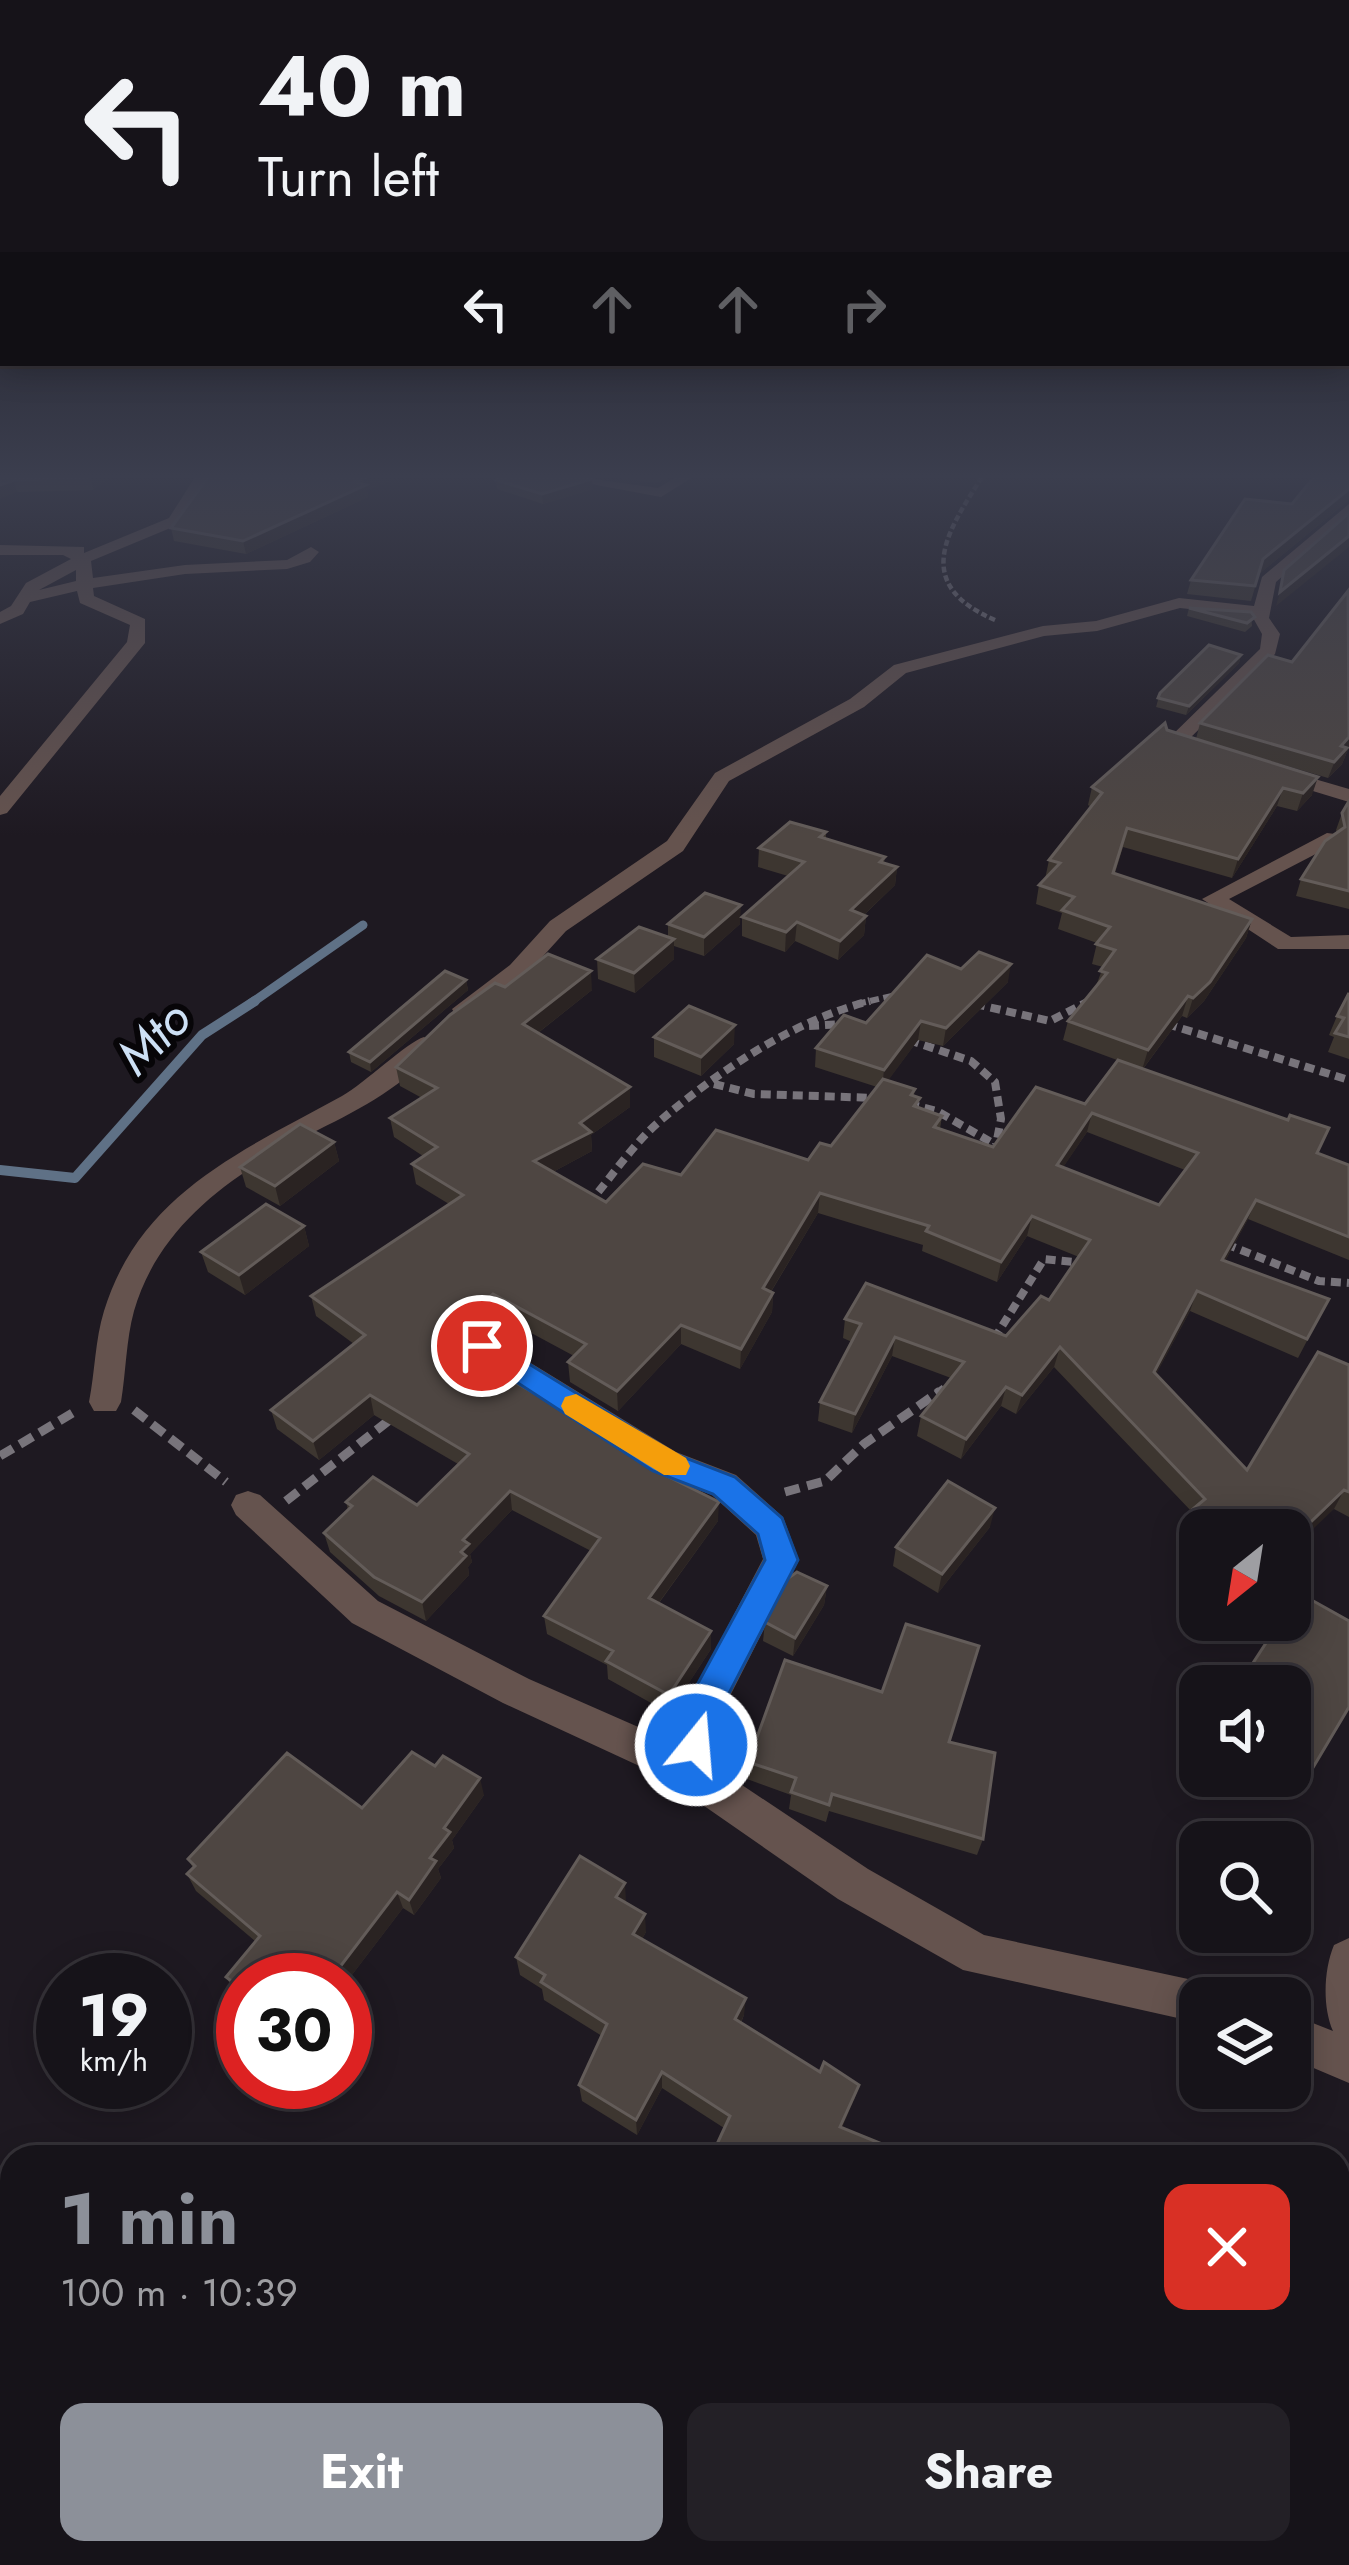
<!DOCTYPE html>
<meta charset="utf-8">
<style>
:root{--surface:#161319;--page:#232026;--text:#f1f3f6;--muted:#9e9ea2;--line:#353238;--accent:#8c9099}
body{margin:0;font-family:Jost,sans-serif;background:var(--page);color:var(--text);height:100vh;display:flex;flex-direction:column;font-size:45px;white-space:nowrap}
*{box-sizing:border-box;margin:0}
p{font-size:39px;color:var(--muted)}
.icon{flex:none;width:66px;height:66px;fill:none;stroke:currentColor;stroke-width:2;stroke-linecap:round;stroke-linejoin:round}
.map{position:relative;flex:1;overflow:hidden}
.details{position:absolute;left:0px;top:2145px;width:1350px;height:420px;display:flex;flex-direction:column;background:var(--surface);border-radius:36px 36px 0 0;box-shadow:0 6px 30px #0003,0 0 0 3px var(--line)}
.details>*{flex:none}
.hud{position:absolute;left:0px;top:0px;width:1350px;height:366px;box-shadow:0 6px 30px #0003,0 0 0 3px var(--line);background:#161319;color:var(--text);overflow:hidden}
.needle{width:78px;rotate:210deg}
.buttons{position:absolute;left:1179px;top:1509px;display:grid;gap:24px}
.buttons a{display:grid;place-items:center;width:132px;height:132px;border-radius:24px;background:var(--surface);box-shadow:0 6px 30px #0003,0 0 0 3px var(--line);font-size:60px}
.speed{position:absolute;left:36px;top:1953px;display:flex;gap:24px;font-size:60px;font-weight:700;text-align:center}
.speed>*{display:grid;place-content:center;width:156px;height:156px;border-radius:50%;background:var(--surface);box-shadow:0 6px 30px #0003,0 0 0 3px var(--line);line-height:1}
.speed small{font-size:30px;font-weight:400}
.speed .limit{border:18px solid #d22;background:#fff;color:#111}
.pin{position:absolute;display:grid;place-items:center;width:102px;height:102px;color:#fff;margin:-51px;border:6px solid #fff;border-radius:50%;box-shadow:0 3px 12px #0007}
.me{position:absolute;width:132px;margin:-66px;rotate:17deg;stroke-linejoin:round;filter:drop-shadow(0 0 9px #0008)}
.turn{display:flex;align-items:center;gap:42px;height:252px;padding:0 60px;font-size:54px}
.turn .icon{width:156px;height:156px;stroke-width:2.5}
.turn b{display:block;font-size:84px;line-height:102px}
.lanes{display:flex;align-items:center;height:114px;padding:0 60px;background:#0003;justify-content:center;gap:60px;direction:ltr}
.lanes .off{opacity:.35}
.round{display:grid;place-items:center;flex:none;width:126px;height:126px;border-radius:24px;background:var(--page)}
.head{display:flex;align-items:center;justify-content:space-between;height:204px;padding:0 60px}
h1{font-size:72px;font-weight:700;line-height:90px;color:var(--accent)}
.cta{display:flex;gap:24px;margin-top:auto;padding:24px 60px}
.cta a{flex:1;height:138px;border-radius:24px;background:var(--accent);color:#fff;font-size:48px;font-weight:700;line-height:138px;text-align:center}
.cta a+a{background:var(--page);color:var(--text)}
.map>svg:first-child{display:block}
</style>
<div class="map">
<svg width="1349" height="2565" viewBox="0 0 1349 2565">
<rect width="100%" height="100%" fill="#1e1921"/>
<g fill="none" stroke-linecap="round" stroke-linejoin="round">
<polyline stroke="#5f7186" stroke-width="9" points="250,1004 363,925"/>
<polyline stroke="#5f7186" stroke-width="10" points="0,1170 75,1178 202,1035 255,1001"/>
<g stroke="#5f7186" stroke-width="20">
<polyline points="0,2205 12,2212"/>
<polyline points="406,2553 409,2565"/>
</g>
<path stroke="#78747b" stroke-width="4.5" stroke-dasharray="6 3" stroke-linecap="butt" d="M982,477C947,532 911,584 995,620"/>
<g stroke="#78747b" stroke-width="6" stroke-dasharray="9 4.5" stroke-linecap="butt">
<polyline points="857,1004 896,995"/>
<polyline points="1083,1004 1090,1001"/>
</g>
<g stroke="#78747b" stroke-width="8" stroke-dasharray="10 6" stroke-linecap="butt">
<polyline points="975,1004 1050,1021 1089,1001"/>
<polyline points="1167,1024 1349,1080"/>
<polyline points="809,1026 842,1024"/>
<polyline points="909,1040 971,1061 995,1082 1001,1119 996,1145"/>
<polyline points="714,1084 754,1094 877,1098"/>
<polyline points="909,1104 937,1111 1003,1149"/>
<path d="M595,1206L594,1197C615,1172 636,1141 661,1120C720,1070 795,1020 870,1001"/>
<polyline points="1226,1244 1319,1281 1349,1283"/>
<polyline points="994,1339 1044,1259 1083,1263"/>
<polyline points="936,1394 950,1384"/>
</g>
<g stroke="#78747b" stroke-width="9" stroke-dasharray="15 8" stroke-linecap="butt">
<polyline points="134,1410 226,1482"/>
<polyline points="0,1456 76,1411"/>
<polyline points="785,1492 825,1481 864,1444 940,1391"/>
<polyline points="286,1501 392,1418"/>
</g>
<g fill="#65534e" fill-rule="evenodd">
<path d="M195,477H209L180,524L91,561L93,578L185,565L287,560L311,547L319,552L310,562L287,569L185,574L93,588L94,596L145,619V643L7,813L0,815V796L127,642L130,625L80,603L77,591L30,602L23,614L0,624V612L11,606L26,583L71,559L63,555H0V545L84,547V553L169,518ZM76,570V581L39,590Z"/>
<polygon points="676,477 693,477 661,497 586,483 593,479 658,488"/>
<polygon points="1349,504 1349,517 1276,582 1269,618 1280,634 1275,654 1181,747 1164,743 1260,649 1262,634 1252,616 1180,608 1097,631 1044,636 906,673 864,707 729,781 683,851 566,931 526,975 473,1014 455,1014 452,1009 510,965 550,921 667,841 715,773 850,699 894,665 1043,626 1096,621 1179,598 1254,606 1262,577"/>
<polygon points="1277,768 1349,789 1349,802 1270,778 1267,774"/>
<polygon points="1327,833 1335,834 1335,844 1229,899 1291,937 1349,935 1349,949 1278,949 1202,899"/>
<path d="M424,1037L437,1045C407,1085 362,1108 318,1130C239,1170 160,1221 134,1311C126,1340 126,1372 121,1402L116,1411H94L89,1402C95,1372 95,1340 104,1311C140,1193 244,1150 342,1096C365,1083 407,1042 424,1037Z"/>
<polygon points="482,1333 676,1452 736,1475 783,1517 799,1560 728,1700 716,1743 739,1783 868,1869 984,1935 1216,1985 1221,1998 1200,1998 1200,2023 963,1970 838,1899 661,1776 503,1703 352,1623 236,1515 231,1505 236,1495 248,1491 260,1495 378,1601 529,1679 677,1744 697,1685 763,1559 756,1535 712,1495 652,1472 471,1353 466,1345 471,1337"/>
<path d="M1349,1938V2083L1290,2058V2014L1333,2031C1322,2006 1324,1969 1334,1945Z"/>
</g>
</g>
<g fill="#3d3630" fill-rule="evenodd">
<polygon points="0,477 109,477 93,490 17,492"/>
<polygon points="208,477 400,477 367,490 368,497 246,554 174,541 171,528"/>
<polygon points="607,477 670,477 657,483"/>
<polygon points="1349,477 1349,500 1259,574 1251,601 1187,594 1191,580 1292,504"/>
<polygon points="496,480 593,489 543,504 497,489"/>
<path d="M1349,591V747L1342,764L1328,778L1216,745L1312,795L1297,811L1277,806L1232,878L1123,847L1115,873L1252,919L1246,938L1204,1001L1187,1018L1182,1016L1143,1069L1318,1154L1349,1165V1260L1248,1219L1225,1261L1329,1299L1298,1358L1190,1311L1156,1374L1247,1470L1349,1365V1517L1334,1509L1290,1530H1200V1540L1185,1528L1192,1512L1054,1367L1016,1414L1001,1406L961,1459L917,1436L921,1416L951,1378L892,1356L852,1433L818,1421L820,1402L852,1342L843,1338L845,1319L1006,1336L1049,1300L1079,1257L1027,1236L997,1282L922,1251L923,1245L818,1213L771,1292L773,1293L772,1312L740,1369L681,1344L618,1411L570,1382L568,1362L574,1356L496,1314L455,1348L591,1426L653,1469L718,1521L659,1603L711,1631V1649L669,1713L608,1679L607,1665L547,1634L544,1616L591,1551L512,1510L470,1554L472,1562L468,1567L469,1575L426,1621L379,1596L330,1552L324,1533L348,1510L346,1502L417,1505L458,1464L374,1415L319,1460L277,1429L271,1410L354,1344L316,1316L311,1296L449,1204L416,1184L412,1164L423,1156L394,1137L390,1118L422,1098L400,1086L396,1067L505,987L592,990L538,1033L630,1087V1107L591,1135L592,1151L553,1172L606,1202L681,1175L808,1160L831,1146L877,1087L815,1067L816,1048L866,1023L961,969L1008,982L943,1046L918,1040L888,1080L915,1089L914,1095L918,1108L942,1116L940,1129L993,1147L1085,1104L1117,1060L1063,1040L1068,1021L1096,986L1103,967L1092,964L1097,943L1058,929L1062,913L1036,904L1039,885L1045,879L1049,860L1091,807L1088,805L1092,787L1167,730L1196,739L1200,723L1292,662ZM1087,1132L1185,1170L1159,1205L1063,1167Z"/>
<polygon points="1189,608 1251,612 1252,626 1245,632 1187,616"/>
<polygon points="1241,655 1239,663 1186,715 1156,707 1160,693"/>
<polygon points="1349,801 1349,909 1296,896 1301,879 1337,833 1336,830 1342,813"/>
<polygon points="826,832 826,839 885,857 884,863 897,867 895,885 864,915 866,916 864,935 838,960 795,941 785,952 742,936 742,917 788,876 758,867 759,848"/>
<polygon points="668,924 740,924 704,956 674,946 674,959 635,993 598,979 597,959 668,937"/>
<polygon points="466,980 468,990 371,1072 351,1062 349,1052"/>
<polygon points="1349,993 1349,1059 1328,1052 1334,1037 1329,1035 1337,1016"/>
<polygon points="654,1037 734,1044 701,1076 654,1057"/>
<polygon points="334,1142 339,1161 280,1206 246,1187 240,1167"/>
<polygon points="304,1226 309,1246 245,1295 208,1272 201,1252"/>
<polygon points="990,1527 938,1593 893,1566 896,1547"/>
<polygon points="827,1586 824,1605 793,1656 763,1641 765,1622"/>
<polygon points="1290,1686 1305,1781 1294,1798 1260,1776 1290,1776"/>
<polygon points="950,1742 983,1839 977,1855 829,1811 826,1822 789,1809 791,1795 747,1779 748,1762"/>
<polygon points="484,1795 452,1840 454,1848 438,1869 441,1878 414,1915 403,1908 345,1984 345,1980 243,1980 243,1998 235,1992 226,1977 255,1941 196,1891 187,1874 193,1868 188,1859 362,1808"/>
<polygon points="626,1902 646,1932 642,1939 744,2015 741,2023 820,2072 859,2085 854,2100 724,2128 662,2088 637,2135 582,2101 579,2085 602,2036 544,2000 542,1989 520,1975 516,1957"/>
<polygon points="937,2553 1054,2553 1052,2565 935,2565"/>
<polygon points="1293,2553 1338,2553 1349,2565 1306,2565"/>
</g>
<g fill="#2a2322">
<polygon points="91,477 109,477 93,490"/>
<polygon points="367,477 400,477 367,490 368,497 246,554 243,541 354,482"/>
<polygon points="592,479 593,489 543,504 542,494"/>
<polygon points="14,480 17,492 0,499 0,485"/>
<polygon points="1349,489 1349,500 1259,574 1251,601 1263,559"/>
<polygon points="1349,536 1349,547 1276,606 1280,592"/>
<polygon points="1241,655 1239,663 1186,715 1189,706"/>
<polygon points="1349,737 1349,747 1342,764 1328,778 1341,746"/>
<polygon points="1318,777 1312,795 1297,811 1303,793"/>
<polygon points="1283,788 1277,806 1232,878 1238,859"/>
<polygon points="897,867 895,885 849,929 851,910"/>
<polygon points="741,905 740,924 704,956 704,937"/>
<polygon points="866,916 864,935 838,960 840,941"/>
<polygon points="1252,919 1246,938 1204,1001 1187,1018 1193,998"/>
<polygon points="797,922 795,941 785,952 786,932"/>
<polygon points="674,939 674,959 635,993 634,973"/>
<polygon points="1011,964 1008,982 943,1046 946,1028"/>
<polygon points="591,971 592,990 525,1043 523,1024"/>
<polygon points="466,980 468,990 371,1072 370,1062"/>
<polygon points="1188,996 1182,1016 1142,1070 1148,1050"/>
<polygon points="921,1021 918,1040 882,1089 884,1070"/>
<polygon points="735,1025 734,1044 701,1076 701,1057"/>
<polygon points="630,1087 630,1107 591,1135 592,1151 536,1181 534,1161 580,1123"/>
<polygon points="1092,1113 1087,1132 1052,1184 1057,1165"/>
<polygon points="334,1142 339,1161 280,1206 275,1186"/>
<polygon points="820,1193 818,1213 761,1308 763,1288"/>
<polygon points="1256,1200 1248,1219 1215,1279 1222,1260"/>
<polygon points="1032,1216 1027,1236 997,1282 1001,1262"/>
<polygon points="304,1226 309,1246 245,1295 239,1275"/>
<polygon points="1197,1291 1190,1311 1147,1391 1154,1372"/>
<polygon points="773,1293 772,1312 740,1369 741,1349"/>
<polygon points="493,1294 496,1314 442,1359 439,1340"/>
<polygon points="681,1325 681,1344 618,1411 617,1391"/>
<polygon points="895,1337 892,1356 852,1433 855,1414"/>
<polygon points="1060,1347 1054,1367 1016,1414 1022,1395"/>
<polygon points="1006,1387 1001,1406 961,1459 966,1439"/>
<polygon points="370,1395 374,1415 319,1460 313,1441"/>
<polygon points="1344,1490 1334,1509 1290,1551 1290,1542"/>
<polygon points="510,1491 512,1510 470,1554 472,1562 468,1567 469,1575 426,1621 422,1602 461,1552 463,1540"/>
<polygon points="719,1502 718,1521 649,1616 649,1598"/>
<polygon points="995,1508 990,1527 938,1593 942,1574"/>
<polygon points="827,1586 824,1605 793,1656 795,1638"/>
<polygon points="711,1631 711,1649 669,1713 669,1695"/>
<polygon points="480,1778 484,1795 452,1840 454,1848 438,1869 441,1878 414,1915 409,1900 444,1828"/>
<polygon points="625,1883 626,1901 618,1916 616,1897"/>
<polygon points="397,1892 403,1908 345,1984 345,1980 330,1980"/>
<polygon points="645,1914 646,1932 634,1952 633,1934"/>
<polygon points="746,1998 744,2015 734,2036 735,2019"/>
<polygon points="662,2072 662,2088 637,2135 636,2120"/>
<polygon points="859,2085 854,2100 836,2142 840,2127"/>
</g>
<g fill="#4e4642" stroke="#635c59" stroke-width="3" fill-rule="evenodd">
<polygon points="0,477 91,477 14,480 0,485"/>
<polygon points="208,477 367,477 354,482 366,485 243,541 171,528"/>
<polygon points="499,477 589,477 592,479 542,494 496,480"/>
<polygon points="1314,477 1349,477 1349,489 1263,559 1255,586 1191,580 1245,499 1292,504"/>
<polygon points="1349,513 1349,536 1280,592 1284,570"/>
<polygon points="1348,591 1349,737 1341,746 1347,748 1334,762 1200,723 1268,655 1292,662"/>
<polygon points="1189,608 1251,612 1255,617 1247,623"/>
<polygon points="1209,645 1241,655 1189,706 1158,698 1160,693"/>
<polygon points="1165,723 1167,730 1318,777 1303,793 1283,788 1238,859 1127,828 1113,873 1252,919 1210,982 1193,998 1188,996 1148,1050 1068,1021 1107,973 1100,971 1115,950 1096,944 1110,927 1062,910 1074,897 1039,885 1060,863 1049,860 1102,793 1092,787"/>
<polygon points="1349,801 1349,891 1301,879 1325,841 1345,827 1342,813"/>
<polygon points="790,822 826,832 820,837 885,857 880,862 897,867 851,910 866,916 840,941 797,922 786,932 742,917 804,862 759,848"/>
<polygon points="705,893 741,905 704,937 668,924"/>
<polygon points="639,927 674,939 634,973 597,959"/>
<polygon points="979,952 1011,964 946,1028 921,1021 884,1070 816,1048 844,1015 866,1023 927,955 961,969"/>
<path d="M548,954L591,971L523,1024L630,1087L580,1123L591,1132L534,1161L606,1202L643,1164L681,1175L716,1130L808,1160L820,1143L831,1146L883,1079L915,1089L911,1095L920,1098L914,1106L942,1116L934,1127L993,1147L1036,1087L1085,1104L1118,1060L1288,1120L1290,1115L1329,1128L1317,1153L1349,1165V1237L1256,1200L1222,1260L1329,1299L1307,1339L1197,1291L1154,1372L1247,1470L1318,1352L1349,1365V1492L1344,1490L1290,1542V1530H1220L1193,1509L1205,1499L1060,1347L1022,1395L1006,1387L966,1439L921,1416L964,1362L895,1337L855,1414L820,1402L861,1324L845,1319L866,1283L1006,1336L1041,1296L1049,1300L1090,1240L1032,1216L1001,1262L926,1231L929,1226L820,1193L763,1288L773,1293L741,1349L681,1325L617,1391L568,1362L586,1344L493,1294L439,1340L536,1394L543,1387L591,1418L586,1423L653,1458L647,1466L719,1502L649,1598L711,1631L669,1695L606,1661L613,1651L544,1616L600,1538L510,1491L463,1540L469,1544L461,1552L466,1556L422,1602L374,1577L324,1533L352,1506L346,1502L373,1477L417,1505L469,1454L370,1395L313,1441L271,1410L365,1335L311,1296L463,1195L412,1164L437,1147L390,1118L437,1088L396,1067L450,1015L495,983L505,987ZM1092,1113L1198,1153L1159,1205L1057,1165Z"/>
<polygon points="445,971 466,980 370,1062 349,1052"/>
<polygon points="1349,993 1349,1037 1335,1033 1344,1018 1337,1016"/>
<polygon points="689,1006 735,1025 701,1057 654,1037"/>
<polygon points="300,1124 334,1142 275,1186 240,1167"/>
<polygon points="266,1204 304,1226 239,1275 201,1252"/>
<polygon points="948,1481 995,1508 942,1574 896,1547"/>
<polygon points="797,1572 827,1586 795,1638 765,1622 787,1579"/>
<polygon points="1299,1593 1349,1621 1349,1707 1305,1781 1290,1771 1290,1686 1238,1686 1281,1620 1290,1620 1290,1607"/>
<polygon points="906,1624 979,1646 949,1742 995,1753 983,1839 832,1794 829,1805 791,1792 796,1778 748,1762 785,1660 882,1692"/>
<polygon points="412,1752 435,1766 443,1756 480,1778 444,1828 450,1832 430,1858 436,1861 409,1900 397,1892 330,1980 243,1980 243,1990 226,1977 260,1936 187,1874 195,1866 188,1859 287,1753 362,1808"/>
<polygon points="580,1856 625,1883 616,1897 645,1914 633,1934 746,1998 735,2019 820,2072 824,2062 859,2085 840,2127 914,2157 711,2157 730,2116 662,2072 636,2120 579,2085 607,2024 541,1982 545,1975 516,1957"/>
<polygon points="1338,2424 1349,2434 1349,2565 1327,2565 1314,2553 1338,2553"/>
<polygon points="944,2553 1054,2553 1052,2565 942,2565"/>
</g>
<linearGradient id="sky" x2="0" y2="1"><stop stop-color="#100e12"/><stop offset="0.57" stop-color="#3b3e4e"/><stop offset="1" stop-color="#3b3e4e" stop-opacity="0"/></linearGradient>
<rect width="1349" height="836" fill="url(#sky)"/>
<polygon fill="#1a73e8" stroke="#114b97" stroke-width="3" points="482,1335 675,1454 735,1477 782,1518 798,1560 726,1699 709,1757 696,1762 684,1757 679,1745 697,1685 765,1560 758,1534 713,1494 653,1471 472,1353 472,1338"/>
<polygon fill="#f59e0b" points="576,1394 686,1458 690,1466 686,1475 664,1475 565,1414 561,1406 565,1397"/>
<g text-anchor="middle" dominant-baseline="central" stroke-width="12" stroke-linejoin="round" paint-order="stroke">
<g font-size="51" font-style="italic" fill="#cde0f5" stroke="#070508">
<text transform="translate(153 1037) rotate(-45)">Mto</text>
</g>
</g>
</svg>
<div class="buttons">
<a><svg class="needle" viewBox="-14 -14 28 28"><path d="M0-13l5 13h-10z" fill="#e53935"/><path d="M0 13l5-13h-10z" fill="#9e9ea2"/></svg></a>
<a><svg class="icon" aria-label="sound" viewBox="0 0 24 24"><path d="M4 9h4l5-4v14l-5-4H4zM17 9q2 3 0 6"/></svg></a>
<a><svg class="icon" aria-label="search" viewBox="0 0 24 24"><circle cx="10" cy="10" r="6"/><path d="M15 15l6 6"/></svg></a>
<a><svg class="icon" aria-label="layers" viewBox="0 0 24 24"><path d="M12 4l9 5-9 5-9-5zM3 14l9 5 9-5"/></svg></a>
</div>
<div class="speed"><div>19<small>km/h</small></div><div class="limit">30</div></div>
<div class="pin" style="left:482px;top:1346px;background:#d93025"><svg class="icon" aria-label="arrive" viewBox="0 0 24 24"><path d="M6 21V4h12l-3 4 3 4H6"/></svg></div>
<svg class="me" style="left:696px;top:1745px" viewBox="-20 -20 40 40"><circle r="17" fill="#1a73e8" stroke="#fff" stroke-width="3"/><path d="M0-11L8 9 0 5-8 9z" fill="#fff"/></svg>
<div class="hud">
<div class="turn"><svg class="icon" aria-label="left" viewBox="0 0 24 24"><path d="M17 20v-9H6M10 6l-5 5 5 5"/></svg><div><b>40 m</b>Turn left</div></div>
<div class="lanes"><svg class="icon" aria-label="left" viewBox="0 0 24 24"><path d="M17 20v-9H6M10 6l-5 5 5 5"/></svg><svg class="icon off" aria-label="ahead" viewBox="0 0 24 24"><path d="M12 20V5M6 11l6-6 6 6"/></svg><svg class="icon off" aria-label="ahead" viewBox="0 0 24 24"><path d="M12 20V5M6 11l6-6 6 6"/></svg><svg class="icon off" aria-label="right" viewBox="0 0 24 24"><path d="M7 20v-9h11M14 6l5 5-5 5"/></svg></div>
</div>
<section class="details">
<div class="head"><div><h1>1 min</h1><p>100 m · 10:39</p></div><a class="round" style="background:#d93025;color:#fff"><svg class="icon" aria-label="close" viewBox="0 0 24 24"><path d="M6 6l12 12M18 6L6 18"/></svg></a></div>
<div class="cta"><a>Exit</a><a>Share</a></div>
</section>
</div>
